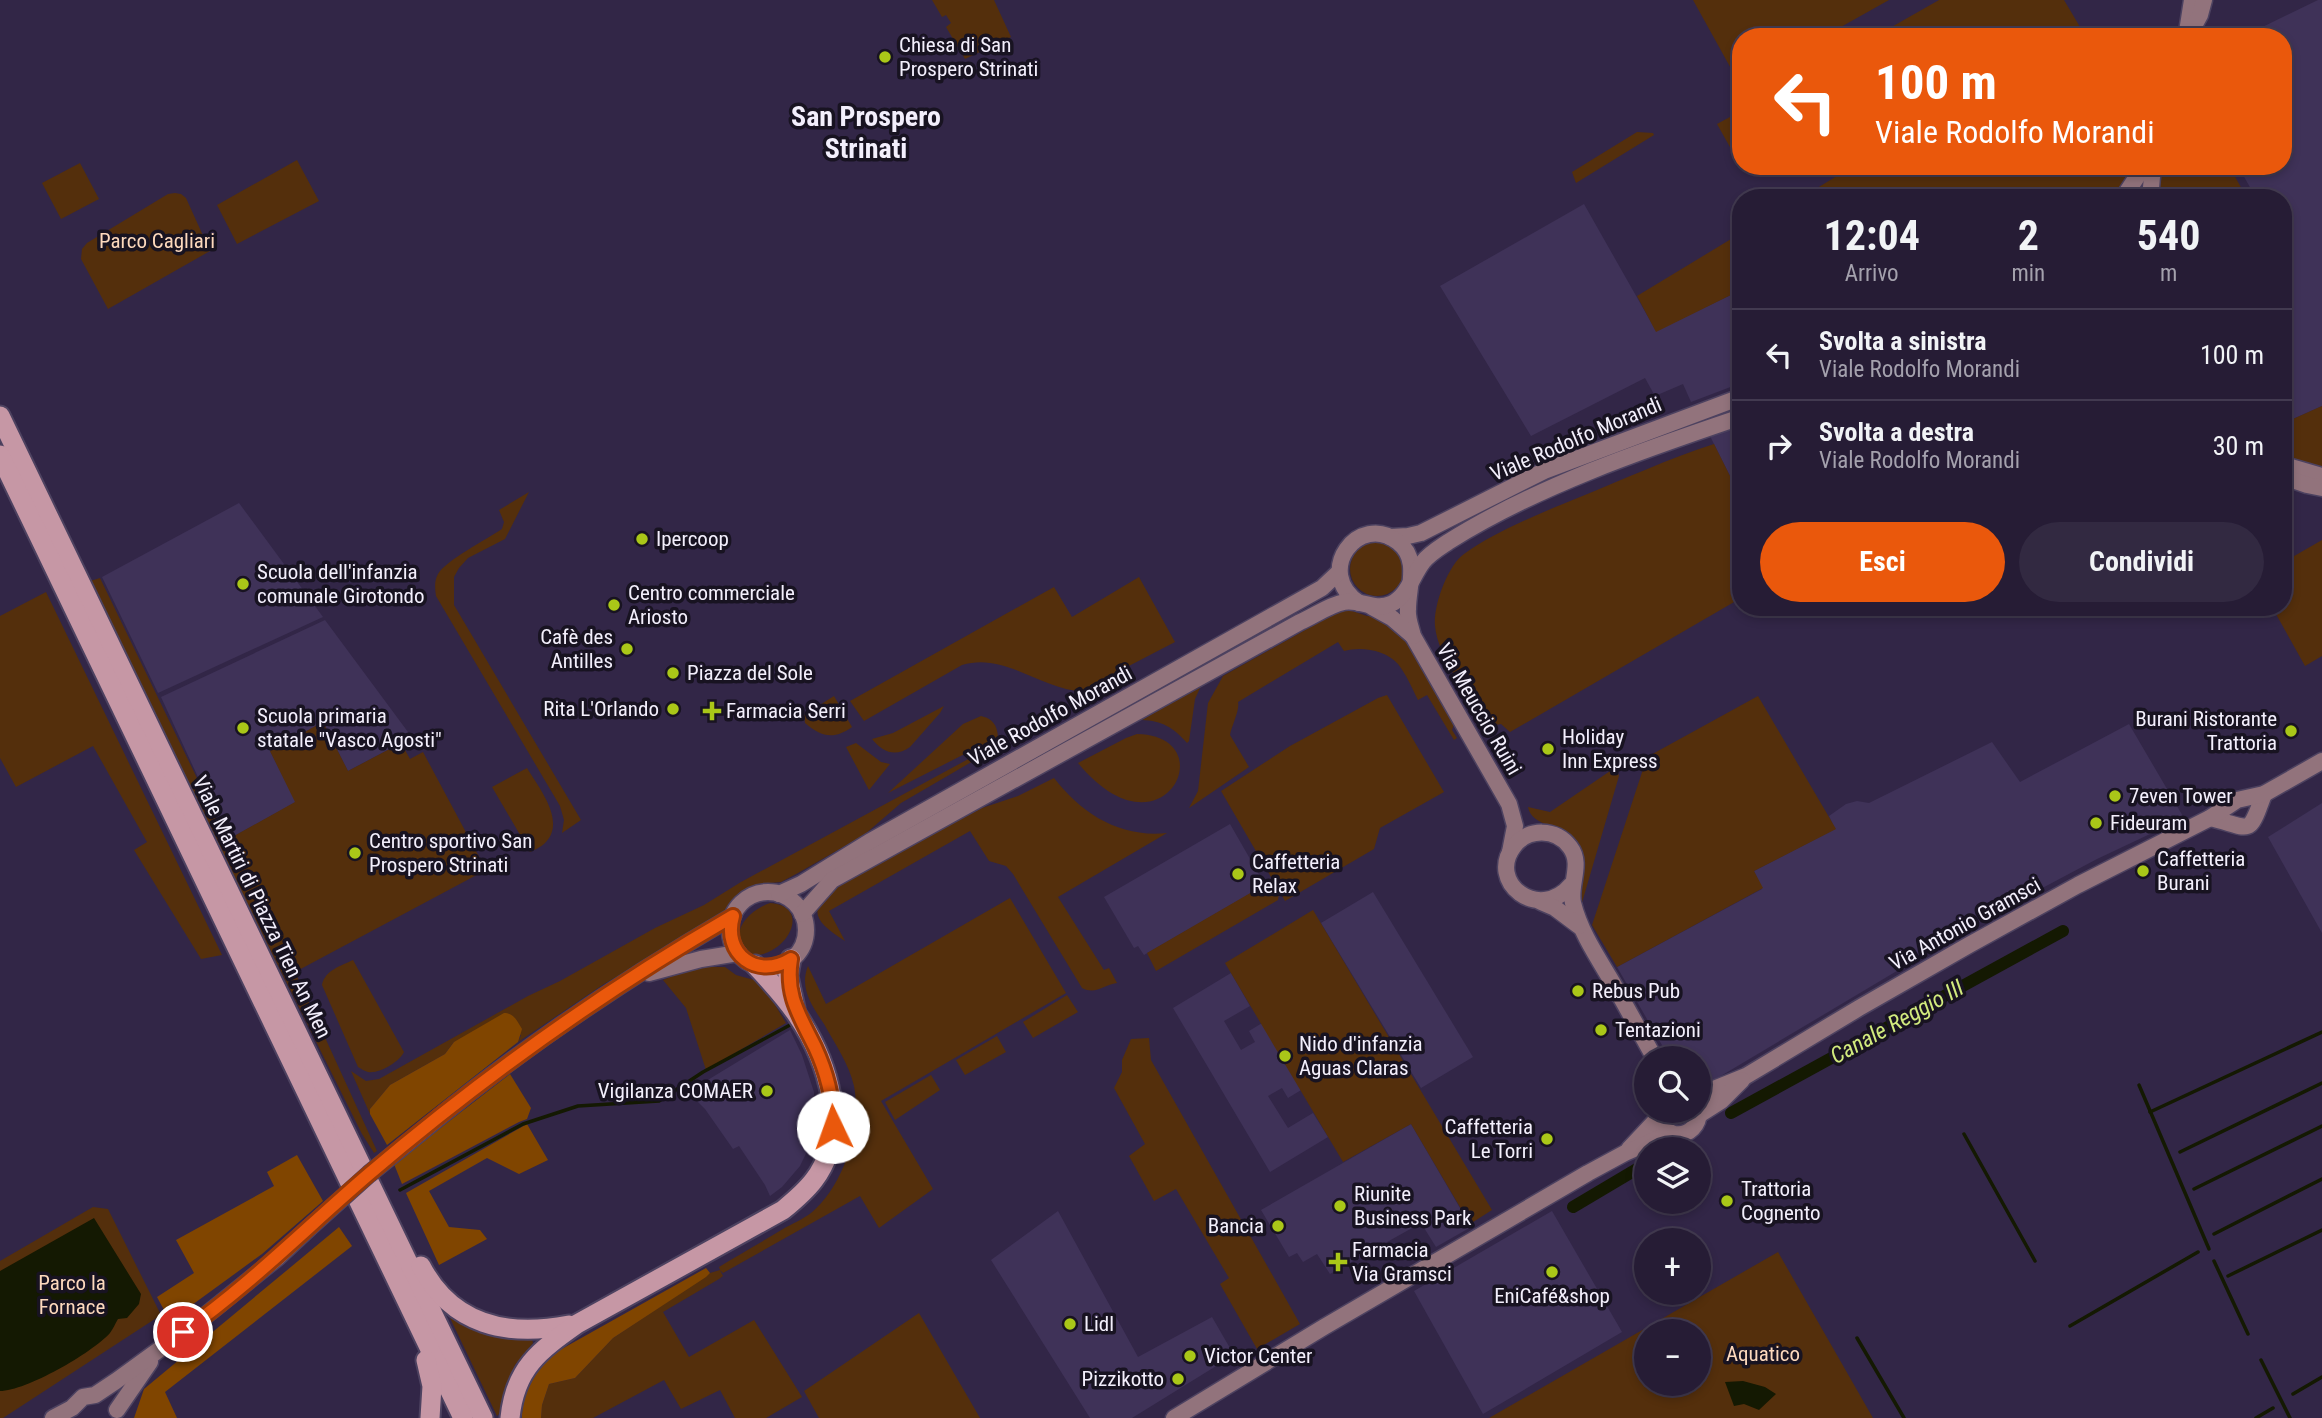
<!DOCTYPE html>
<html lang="it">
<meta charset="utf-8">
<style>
:root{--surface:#261c35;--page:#322941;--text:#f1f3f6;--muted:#a4a1ad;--line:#423a50;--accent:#ea580c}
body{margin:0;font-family:"Roboto Condensed",sans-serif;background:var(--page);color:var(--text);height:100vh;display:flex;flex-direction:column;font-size:26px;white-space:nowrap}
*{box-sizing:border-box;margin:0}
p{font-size:23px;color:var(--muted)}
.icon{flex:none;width:38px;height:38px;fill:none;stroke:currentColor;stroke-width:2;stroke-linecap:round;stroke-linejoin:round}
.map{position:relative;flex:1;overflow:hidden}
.drawer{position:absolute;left:1732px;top:189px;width:560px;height:427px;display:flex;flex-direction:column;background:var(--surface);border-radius:28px;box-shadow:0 4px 10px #0003,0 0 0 2px var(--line)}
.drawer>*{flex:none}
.banner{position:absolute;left:1732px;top:28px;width:560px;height:147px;border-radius:28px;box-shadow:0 4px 10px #0003,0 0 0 2px var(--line);background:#ea580c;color:#fff;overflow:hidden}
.tools{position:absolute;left:1634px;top:1046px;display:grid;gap:14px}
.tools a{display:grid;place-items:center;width:77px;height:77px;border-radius:50%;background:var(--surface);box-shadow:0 4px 10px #0003,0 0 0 2px var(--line);font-size:35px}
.pin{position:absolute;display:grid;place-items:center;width:60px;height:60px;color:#fff;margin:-30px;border:4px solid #fff;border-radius:50%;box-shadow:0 2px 7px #0007}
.me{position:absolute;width:77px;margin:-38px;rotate:357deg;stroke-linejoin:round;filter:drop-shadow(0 0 5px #0008)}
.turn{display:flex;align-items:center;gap:24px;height:147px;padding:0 28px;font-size:32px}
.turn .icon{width:91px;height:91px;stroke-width:2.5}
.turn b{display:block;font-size:49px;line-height:60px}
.eta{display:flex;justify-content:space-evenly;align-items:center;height:119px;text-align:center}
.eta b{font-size:42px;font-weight:700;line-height:49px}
.cta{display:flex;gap:14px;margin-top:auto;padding:14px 28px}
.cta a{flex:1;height:80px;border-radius:42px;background:var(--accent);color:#fff;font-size:28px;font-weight:700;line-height:80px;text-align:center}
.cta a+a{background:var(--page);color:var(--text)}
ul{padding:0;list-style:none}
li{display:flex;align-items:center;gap:21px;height:91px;padding:0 28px;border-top:2px solid var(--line)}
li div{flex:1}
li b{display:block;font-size:26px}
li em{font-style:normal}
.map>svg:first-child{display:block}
</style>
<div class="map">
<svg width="2322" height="1418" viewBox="0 0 2322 1418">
<rect width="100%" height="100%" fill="#322647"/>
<g fill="#3f3258">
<polygon points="2318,0 2322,0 2322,406 2293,419 2284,402 2284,198 2256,198 2238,166 2284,166 2284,37 2242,37"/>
<polygon points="1584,204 1656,331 1741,290 1741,383 1691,402 1683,384 1655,396 1645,378 1531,436 1440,286"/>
<polygon points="1741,425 1741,498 1710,436"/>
<polygon points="239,503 323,617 158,693 102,577"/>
<polygon points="325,620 408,732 401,743 348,771 323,722 270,751 296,802 227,840 161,697"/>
<polygon points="2129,724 2184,818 2097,859 1984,919 1704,1086 1699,1085 1699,1059 1670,1059 1617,967 1762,889 1754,871 1835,829 1829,816 1846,804 1857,801 1869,803 1992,742 2020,782"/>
<polygon points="2322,803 2322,933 2268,837"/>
<polygon points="1230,824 1265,885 1144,955 1138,946 1134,948 1104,897"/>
<polygon points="1373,892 1473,1057 1421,1088 1321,923"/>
<polygon points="1231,973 1250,1006 1224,1021 1241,1050 1255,1042 1249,1031 1277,1014 1321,1078 1288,1098 1282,1088 1268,1096 1288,1128 1313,1113 1328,1137 1270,1172 1173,1008"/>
<polygon points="790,1030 802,1055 814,1092 814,1137 800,1166 782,1187 770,1196 765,1185 739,1146 733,1149 705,1109 688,1092"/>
<polygon points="1411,1124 1471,1227 1436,1247 1421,1223 1330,1274 1317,1254 1303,1262 1297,1253 1289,1257 1261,1210"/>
<polygon points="1058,1211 1138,1357 1212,1317 1234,1355 1132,1418 1090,1418 991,1260"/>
<polygon points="1552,1211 1622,1332 1483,1414 1414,1291"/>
</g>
<g fill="#542f0c" fill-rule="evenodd">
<polygon points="932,0 994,0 1011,37 965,59 946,27 951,23 946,15 942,17"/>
<polygon points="1693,0 1889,0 1823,37 1741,37 1741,82 1739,83"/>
<polygon points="1939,0 2064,0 2086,37 1874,37"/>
<polygon points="1741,111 1741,153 1735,156 1717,124"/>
<polygon points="1637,132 1653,133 1654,135 1576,183 1572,172"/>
<polygon points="297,160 319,201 237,244 217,205"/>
<polygon points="80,163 99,199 61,219 42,183"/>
<polygon points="1853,166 2139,166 2113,198 1801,198"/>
<polygon points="2229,166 2247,198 2156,198 2156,167"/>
<polygon points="175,193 181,194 186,198 210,251 108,309 81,259 82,249 87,243 168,194"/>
<polygon points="1741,233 1741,290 1656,332 1637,296"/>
<polygon points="2284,402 2293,419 2322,406 2322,470 2294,463 2284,457"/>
<path d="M1714,444L1741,498V598L1510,732L1501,724L1490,726L1483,721C1467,694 1438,657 1435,626C1433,606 1448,565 1464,554C1494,532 1545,511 1580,497C1624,479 1668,459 1714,444Z"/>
<path d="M529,492L505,539L468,558L459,568L454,577V605L581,820L562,833L564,820L560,806L436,596C435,589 434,581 438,574C445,561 487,539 502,529L504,522L499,510Z"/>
<polygon points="2322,540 2322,656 2305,666 2272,607 2284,607 2284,562"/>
<circle cx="1377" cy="569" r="27"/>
<path d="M1139,577L1175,642L1098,682L1089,691C1045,694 1007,651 962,665L864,721L850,701L1054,587L1072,617Z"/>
<polygon points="100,578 227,840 295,802 270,751 323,722 348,771 401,743 410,759 423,752 484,866 486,870 295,972 377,1151 374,1153 362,1134 87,582"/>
<polygon points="46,592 222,955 201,959 134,850 147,842 93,746 16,787 0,758 0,616"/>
<path d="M1346,609L1367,616L1383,617L1402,632L1455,721L1452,730L1457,738L1454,740L1427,695L1418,700C1412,688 1406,674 1398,664C1386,650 1361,646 1344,651L1338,642L1238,702C1240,710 1232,725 1230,735L1249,767L1189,808L1198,791L1208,703L1223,676L1339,611Z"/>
<path d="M1201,686L1195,699L1189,741L1187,743C1173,727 1162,721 1142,720Z"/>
<polygon points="1387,695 1444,792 1380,828 1374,849 1285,901 1221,791 1290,746 1378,698"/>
<path d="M834,696L852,727C834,740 821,737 805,723L804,715Z"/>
<polygon points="1758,696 1836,829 1754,871 1763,888 1617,967 1592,925 1647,757"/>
<path d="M944,706L940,713L910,747C896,757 883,753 872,739L893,733Z"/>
<path d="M981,716C993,719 997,725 998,737L888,793L963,724Z"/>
<path d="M1137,734C1226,736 1162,865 1078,763L1126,738Z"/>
<polygon points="856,743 881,762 890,764 869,790 846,747"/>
<polygon points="998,743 992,750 901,803 864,835 798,873 781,882 759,884 741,893 730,903 723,916 604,984 518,1042 521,1035 454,1042 445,1054 390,1085 370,1109 370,1114 351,1071 366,1081 379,1079 528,996 560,981 655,928 704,905 741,882"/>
<path d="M1616,767L1619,776L1581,906C1575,884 1590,860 1576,840C1564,824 1532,828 1528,807L1550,812Z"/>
<path d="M527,768C538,787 568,822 544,844C541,847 534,850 530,852L492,787Z"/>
<path d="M1054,778C1082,814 1120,838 1167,833L1058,897L1104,970L1109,968L1117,983C1103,985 1096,995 1082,988L1013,874L1006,866L989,861L970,831L829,911L845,941C816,922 805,911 836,885L982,808L1018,796Z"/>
<polygon points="1271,881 1279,894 1278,900 1156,971 1147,953"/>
<path d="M1010,898L1066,993L881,1101L933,1189L879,1228L860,1196L723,1273L720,1270L723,1276L719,1279L663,1312L689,1357L754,1320L802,1397L766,1418H735L720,1390L681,1409L664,1380L593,1418H541L542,1405L549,1384L575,1378L613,1338L710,1273L720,1270L719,1267C740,1254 762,1242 783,1229C792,1224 803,1219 811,1213C844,1186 862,1128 854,1086C849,1064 835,1044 824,1024C812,1006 799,988 808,966L826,1004Z"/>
<path d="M770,903C812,906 789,954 752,956C724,938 746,911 770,903Z"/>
<polygon points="1313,910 1492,1210 1470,1224 1411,1124 1343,1162 1225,963"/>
<path d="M353,960L404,1052C400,1061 380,1074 368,1072C364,1071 362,1069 358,1067L322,985C325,970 341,966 353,960Z"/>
<polygon points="706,967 725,967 736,975 754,980 766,990 786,1023 706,1070 686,1008 663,980 683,972"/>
<polygon points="1067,995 1078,1012 1033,1038 1023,1022"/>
<polygon points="997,1036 1006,1052 965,1075 956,1060"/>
<polygon points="1149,1038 1151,1060 1300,1324 1257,1349 1220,1284 1229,1278 1176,1189 1154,1201 1129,1156 1145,1144 1114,1088 1122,1072 1122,1060 1131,1039"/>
<polygon points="931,1075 940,1090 895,1120 885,1102"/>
<polygon points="93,1207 108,1209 161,1315 3,1418 0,1418 0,1261"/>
<path d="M1778,1252L1873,1418H1489ZM1647,1332H1699V1384H1647Z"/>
<polygon points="919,1313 980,1418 819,1418 804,1391"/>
<path d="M450,1318C462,1320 471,1327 482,1331C498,1338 515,1341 532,1339L533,1343L515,1365L500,1413L497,1416Z"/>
</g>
<g fill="#804500">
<path d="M504,1013C514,1013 517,1021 522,1029L518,1042L387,1145L370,1114V1109L390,1085L445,1054L454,1042Z"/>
<polygon points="510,1074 531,1108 527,1119 519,1122 402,1184 394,1164"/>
<polygon points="527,1124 548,1160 519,1174 487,1158 429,1191 449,1227 480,1230 487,1239 439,1265 406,1193"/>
<polygon points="297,1155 323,1201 262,1254 170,1321 157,1297 194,1273 176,1240 274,1186 267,1172"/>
<polygon points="339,1227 352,1246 165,1392 177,1418 134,1418 144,1389"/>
<path d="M706,1268L710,1273L706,1277L613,1338L575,1378L549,1384L542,1405L541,1418H522C522,1394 535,1372 551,1355Z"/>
</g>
<g fill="#141902">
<path d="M94,1218L141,1294L139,1304L127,1318L118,1319C115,1324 113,1329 110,1333C92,1353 26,1391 0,1391V1271Z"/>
<polygon points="1743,1381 1765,1387 1776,1394 1759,1410 1744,1404 1734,1406 1725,1382"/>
</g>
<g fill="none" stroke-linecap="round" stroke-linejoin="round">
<g stroke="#141902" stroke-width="3.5">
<polyline points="2139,1085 2209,1249"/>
<polyline points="2150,1112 2322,1032"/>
<polyline points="1964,1134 2035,1261"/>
<polyline points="2180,1152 2322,1083"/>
<polyline points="2194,1189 2322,1126"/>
<polyline points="400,1190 523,1124 578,1106 659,1101 703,1072 790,1025"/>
<polyline points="2214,1234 2322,1179"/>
<polyline points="2214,1261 2248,1334"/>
<polyline points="2228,1276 2322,1230"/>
<polyline points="2070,1326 2198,1252"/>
<polyline points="1857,1338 1904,1418"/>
<polyline points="2261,1360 2290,1418"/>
<polyline points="2293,1394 2322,1377"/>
<polyline points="2256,1418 2273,1408"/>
</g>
<g stroke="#141902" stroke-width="12">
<polyline points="1731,1113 2063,931"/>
<polyline points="1573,1207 1642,1166"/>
</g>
<g stroke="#4d4260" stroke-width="19">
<g id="secondary">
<polyline points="2187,32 2192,0"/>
<polyline points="2188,37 2200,15 2204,0"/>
<polyline points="2123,198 2144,166"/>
<polyline points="2150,198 2153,166"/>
<polyline points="2284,465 2322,476"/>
<polyline points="2284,477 2307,485 2322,488"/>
<polyline points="1390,537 1408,536 1421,533 1544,471 1741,397"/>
<path d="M1359,603C1313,572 1359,511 1398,542C1420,559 1408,586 1408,609C1407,618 1411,627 1413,636L1509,804L1515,826L1510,852"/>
<polyline points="1372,607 1392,618 1413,636"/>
<path d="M2210,818C2252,828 2248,838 2264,794"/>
<path d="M1571,885C1539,923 1486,882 1514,846C1528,828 1556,828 1570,847C1583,864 1569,884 1573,903C1580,931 1596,955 1611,980C1626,1006 1640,1032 1655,1059"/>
<circle cx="768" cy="930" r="38"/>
<polyline points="779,894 801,884 869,842 1322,588 1339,572"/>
<polyline points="1541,902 1555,908 1579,926"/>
<path d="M802,914L832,880L1300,622C1314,616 1329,605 1344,602C1360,599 1374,611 1391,604C1408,596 1412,576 1423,562C1429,554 1439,548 1448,542C1535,487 1643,450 1741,417"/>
<polyline points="649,973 701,959 738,953"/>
<polyline points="1699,1095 1746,1076 1859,1008 1969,945 2078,885 2210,818 2237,800 2264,794 2322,761"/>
<path d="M1659,1111C1658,1142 1699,1142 1699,1111"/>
<polyline points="1699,1115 1721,1101 1742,1080"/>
<path d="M432,1123C526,1045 627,978 733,916"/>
<polyline points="1629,1149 1659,1117"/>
<polyline points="117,1410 150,1362"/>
<polyline points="53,1418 72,1408 83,1397 95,1395 116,1381 200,1320 278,1257 309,1228"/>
<polyline points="1174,1418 1324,1327 1588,1173 1625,1153 1671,1133"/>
</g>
</g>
<g stroke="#4d4260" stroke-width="23">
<g id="highway">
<polyline points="0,416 483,1418"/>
<polyline points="0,455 463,1418"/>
<polyline points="791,959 788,976 795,1008"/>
<path d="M421,1266C452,1326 508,1337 569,1325"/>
<polyline points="426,1360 432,1386 430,1418"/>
<path d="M510,1418C515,1368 539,1351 577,1324L783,1210C794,1201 805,1192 814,1180C851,1131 828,1061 797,1015C785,997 770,981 755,965"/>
</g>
</g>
<use href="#secondary" stroke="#92737c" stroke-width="16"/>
<use href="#highway" stroke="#c697a5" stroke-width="19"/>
<g stroke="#4d4260" stroke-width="19" stroke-linecap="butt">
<polyline id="secondary-bridge" points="309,1228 369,1174 432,1123"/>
</g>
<use href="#secondary-bridge" stroke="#92737c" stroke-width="16"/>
</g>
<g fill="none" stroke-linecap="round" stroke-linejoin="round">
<g stroke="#983908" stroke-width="18">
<path id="route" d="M183,1332C250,1285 307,1227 369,1174C483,1077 603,991 733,916C722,954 757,980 791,959C785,996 800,1016 815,1047C827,1073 834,1098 833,1127"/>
</g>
<use href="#route" stroke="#ea580c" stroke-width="12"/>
</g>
<g fill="#aac718" stroke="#181321" stroke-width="2.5">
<circle cx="885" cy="57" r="7"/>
<circle cx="642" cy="539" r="7"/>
<circle cx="243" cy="584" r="7"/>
<circle cx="614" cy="605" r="7"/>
<circle cx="627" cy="649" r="7"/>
<circle cx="673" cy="673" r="7"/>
<circle cx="673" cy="709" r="7"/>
<path d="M708.5 700.5h7v7h7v7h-7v7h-7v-7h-7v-7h7z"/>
<circle cx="243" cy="728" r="7"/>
<circle cx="2291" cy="731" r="7"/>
<circle cx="1548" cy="749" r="7"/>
<circle cx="2115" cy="796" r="7"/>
<circle cx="2096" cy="823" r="7"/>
<circle cx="355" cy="853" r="7"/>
<circle cx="2143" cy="871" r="7"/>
<circle cx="1238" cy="874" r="7"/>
<circle cx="1578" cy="991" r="7"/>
<circle cx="1601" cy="1030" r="7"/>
<circle cx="1285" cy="1056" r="7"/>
<circle cx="767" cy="1091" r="7"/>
<circle cx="1547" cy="1139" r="7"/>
<circle cx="1727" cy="1201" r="7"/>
<circle cx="1340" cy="1206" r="7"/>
<circle cx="1278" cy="1226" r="7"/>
<path d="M1334.5 1251.5h7v7h7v7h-7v7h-7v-7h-7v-7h7z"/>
<circle cx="1552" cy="1272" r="7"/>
<circle cx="1070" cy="1324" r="7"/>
<circle cx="1190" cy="1356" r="7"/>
<circle cx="1178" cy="1379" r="7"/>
</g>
<g text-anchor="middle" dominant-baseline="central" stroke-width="7" stroke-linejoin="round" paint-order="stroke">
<g font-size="21" fill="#f3effc" stroke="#181321" text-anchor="start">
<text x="899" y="45">Chiesa di San<tspan x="899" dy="24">Prospero Strinati</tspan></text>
<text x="656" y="539">Ipercoop</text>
<text x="257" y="572">Scuola dell'infanzia<tspan x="257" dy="24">comunale Girotondo</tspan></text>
<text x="628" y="593">Centro commerciale<tspan x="628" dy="24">Ariosto</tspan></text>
<text x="613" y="637" text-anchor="end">Cafè des<tspan x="613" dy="24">Antilles</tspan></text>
<text x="687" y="673">Piazza del Sole</text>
<text x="659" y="709" text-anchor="end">Rita L'Orlando</text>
<text x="726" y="711">Farmacia Serri</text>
<text x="257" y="716">Scuola primaria<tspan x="257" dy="24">statale "Vasco Agosti"</tspan></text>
<text x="2277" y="719" text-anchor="end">Burani Ristorante<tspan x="2277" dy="24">Trattoria</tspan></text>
<text x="1562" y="737">Holiday<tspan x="1562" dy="24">Inn Express</tspan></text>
<text x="2129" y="796">7even Tower</text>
<text x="2110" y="823">Fideuram</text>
<text x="369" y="841">Centro sportivo San<tspan x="369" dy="24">Prospero Strinati</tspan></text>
<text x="2157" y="859">Caffetteria<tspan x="2157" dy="24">Burani</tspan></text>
<text x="1252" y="862">Caffetteria<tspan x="1252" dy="24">Relax</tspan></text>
<text x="1592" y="991">Rebus Pub</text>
<text x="1615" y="1030">Tentazioni</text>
<text x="1299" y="1044">Nido d'infanzia<tspan x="1299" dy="24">Aguas Claras</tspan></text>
<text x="753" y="1091" text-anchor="end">Vigilanza COMAER</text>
<text x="1533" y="1127" text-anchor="end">Caffetteria<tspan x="1533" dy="24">Le Torri</tspan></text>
<text x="1741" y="1189">Trattoria<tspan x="1741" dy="24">Cognento</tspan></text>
<text x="1354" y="1194">Riunite<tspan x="1354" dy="24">Business Park</tspan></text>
<text x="1264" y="1226" text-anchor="end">Bancia</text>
<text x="1352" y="1250">Farmacia<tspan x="1352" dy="24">Via Gramsci</tspan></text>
<text x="1552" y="1296" text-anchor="middle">EniCafé&amp;shop</text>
<text x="1084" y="1324">Lidl</text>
<text x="1204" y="1356">Victor Center</text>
<text x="1164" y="1379" text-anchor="end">Pizzikotto</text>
</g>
<g font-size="21" fill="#fdd9bd" stroke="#181321">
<text x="157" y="241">Parco Cagliari</text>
<text x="72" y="1283">Parco la<tspan x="72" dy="24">Fornace</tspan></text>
<text x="1763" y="1354">Aquatico</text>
</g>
<g font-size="21" fill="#f3effc" stroke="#181321">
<text transform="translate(1576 439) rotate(-23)">Viale Rodolfo Morandi</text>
<text transform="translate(1479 709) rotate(60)">Via Meuccio Ruini</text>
<text transform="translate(1050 716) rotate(-29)">Viale Rodolfo Morandi</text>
<text transform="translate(262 907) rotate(64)">Viale Martiri di Piazza Tien An Men</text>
<text transform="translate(1965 924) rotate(-29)">Via Antonio Gramsci</text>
</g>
<g font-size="23" font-style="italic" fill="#d2eb7e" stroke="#181321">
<text transform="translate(1897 1022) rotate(-29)">Canale Reggio III</text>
</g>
<g font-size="28" font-weight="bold" fill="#f3effc" stroke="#181321">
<text x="866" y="116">San Prospero<tspan x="866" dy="32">Strinati</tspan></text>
</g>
</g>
</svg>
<div class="tools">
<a><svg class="icon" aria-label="search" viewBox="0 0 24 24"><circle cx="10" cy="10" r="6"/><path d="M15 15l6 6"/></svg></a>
<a><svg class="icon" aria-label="layers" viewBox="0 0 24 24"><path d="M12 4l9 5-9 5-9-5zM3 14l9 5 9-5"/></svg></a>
<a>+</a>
<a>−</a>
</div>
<div class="pin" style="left:183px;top:1332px;background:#d93025"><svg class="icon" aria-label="arrive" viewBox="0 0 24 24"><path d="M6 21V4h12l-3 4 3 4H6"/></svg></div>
<svg class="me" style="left:833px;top:1127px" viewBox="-20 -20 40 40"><circle r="19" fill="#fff"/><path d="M0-13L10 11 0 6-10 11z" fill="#ea580c"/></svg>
<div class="banner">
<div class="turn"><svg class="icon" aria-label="left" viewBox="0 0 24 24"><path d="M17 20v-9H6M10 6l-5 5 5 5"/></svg><div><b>100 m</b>Viale Rodolfo Morandi</div></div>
</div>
<section class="drawer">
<div class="eta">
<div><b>12:04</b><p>Arrivo</p></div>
<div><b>2</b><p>min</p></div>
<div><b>540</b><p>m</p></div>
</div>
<ul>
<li><svg class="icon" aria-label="left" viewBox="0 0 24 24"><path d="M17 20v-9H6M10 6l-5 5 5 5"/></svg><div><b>Svolta a sinistra</b><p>Viale Rodolfo Morandi</p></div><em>100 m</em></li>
<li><svg class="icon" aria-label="right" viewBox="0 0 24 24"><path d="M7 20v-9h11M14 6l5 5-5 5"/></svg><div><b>Svolta a destra</b><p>Viale Rodolfo Morandi</p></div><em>30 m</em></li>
</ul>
<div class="cta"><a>Esci</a><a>Condividi</a></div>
</section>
</div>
